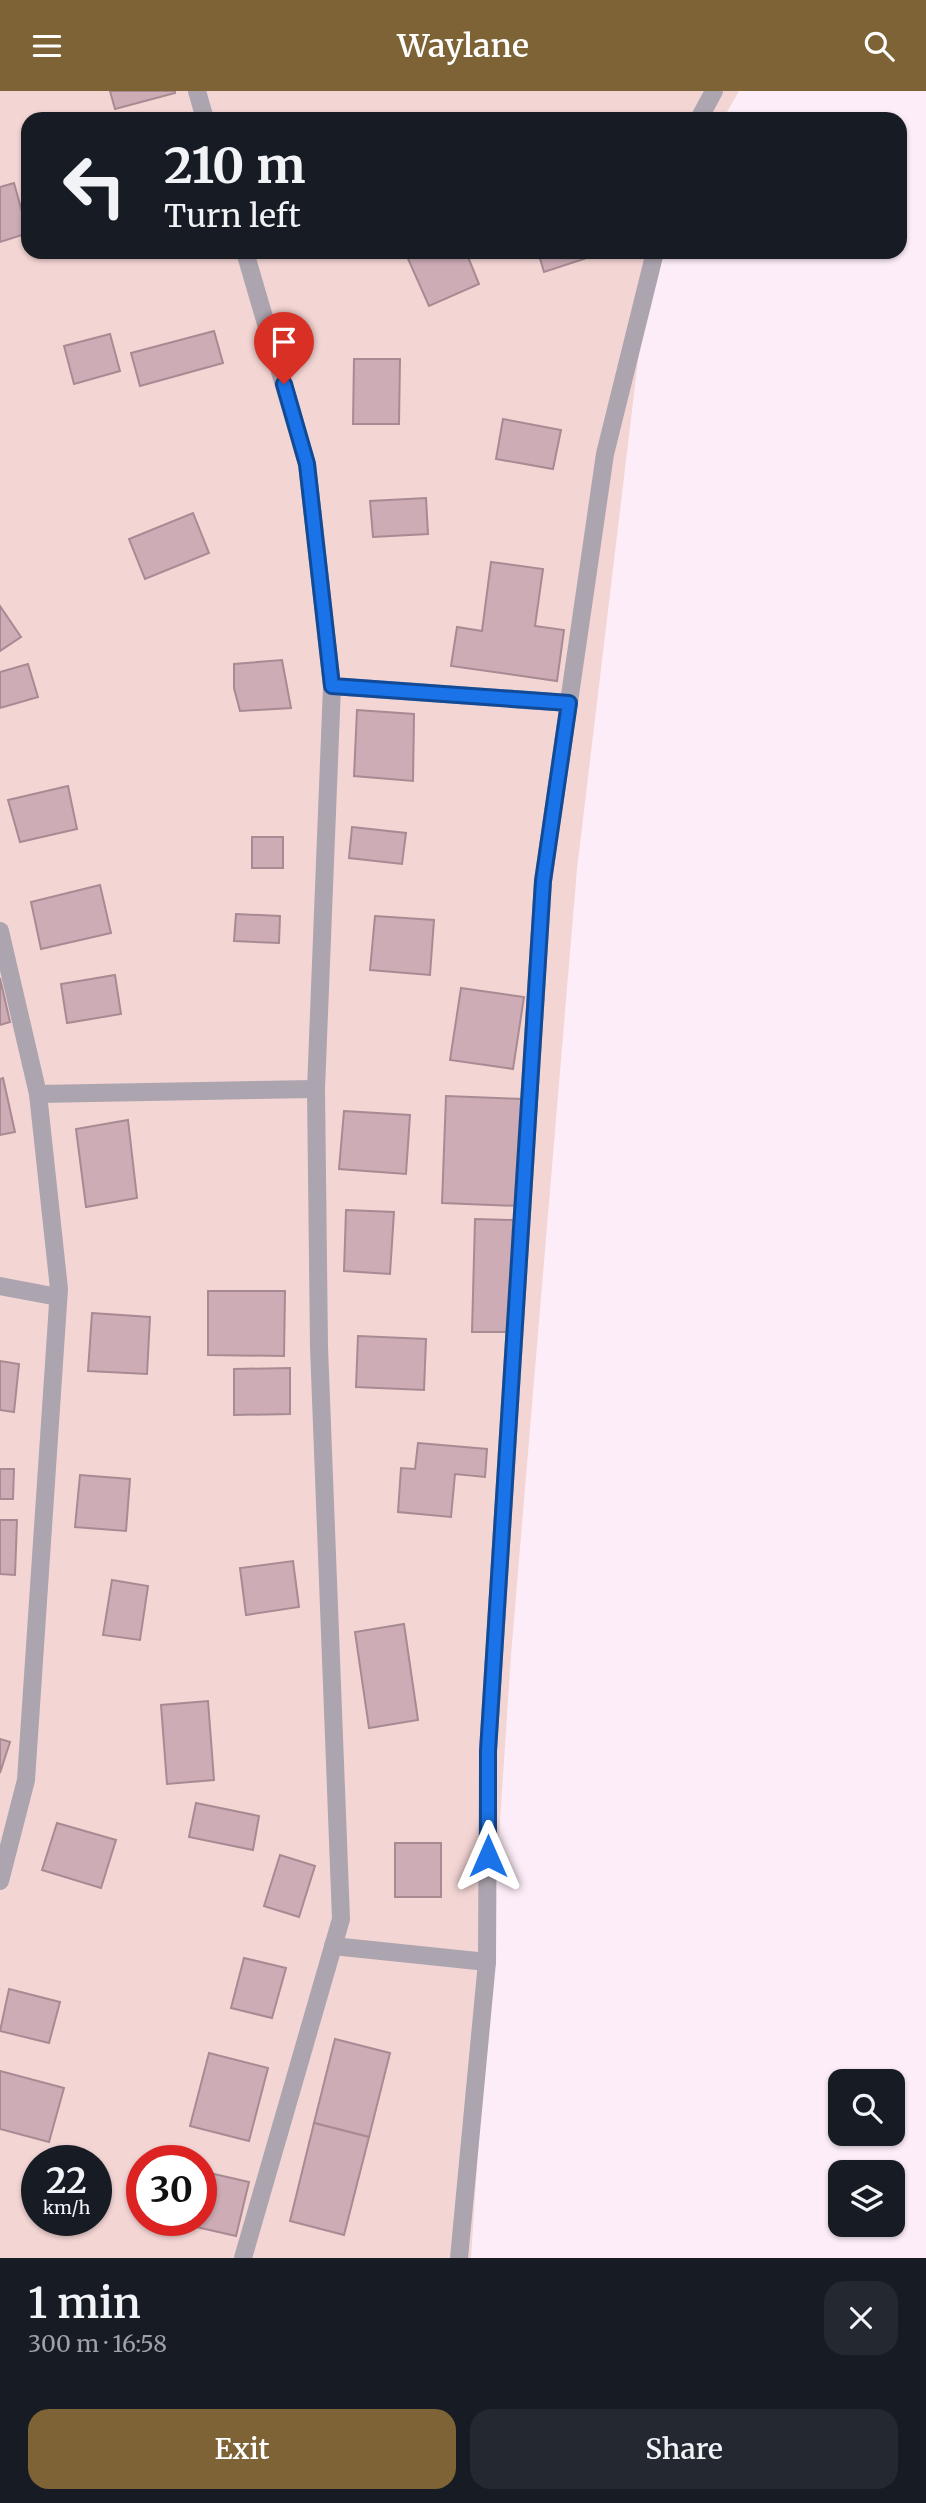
<!DOCTYPE html>
<meta charset="utf-8">
<style>
:root{--surface:#171b24;--page:#242831;--text:#f1f3f6;--muted:#9ea1a6;--accent:#7d6335}
body{margin:0;font-family:Merriweather,serif;background:var(--page);color:var(--text);height:100vh;display:flex;flex-direction:column;font-size:26px;white-space:nowrap}
*{box-sizing:border-box;margin:0}
p{font-size:23px;color:var(--muted)}
.icon{flex:none;width:38px;height:38px;fill:none;stroke:currentColor;stroke-width:2;stroke-linecap:round;stroke-linejoin:round}
.map{position:relative;height:2167px;overflow:hidden}
.side{display:flex;flex-direction:column;background:var(--surface);flex:1}
.side>*{flex:none}
.hud{position:absolute;left:21px;top:21px;width:886px;height:147px;border-radius:21px;box-shadow:0 2px 5px #0004;background:#171b24;color:var(--text);overflow:hidden}
.fabs{position:absolute;left:828px;top:1978px;display:grid;gap:14px}
.fabs a{display:grid;place-items:center;width:77px;height:77px;border-radius:14px;background:var(--surface);box-shadow:0 2px 5px #0004;font-size:35px}
.speed{position:absolute;left:21px;top:2054px;display:flex;gap:14px;font-size:35px;font-weight:700;text-align:center}
.speed>*{display:grid;place-content:center;width:91px;height:91px;border-radius:50%;background:var(--surface);box-shadow:0 2px 5px #0004;line-height:1}
.speed small{font-size:18px;font-weight:400}
.speed .limit{border:10px solid #d22;background:#fff;color:#111}
.pin{position:absolute;display:grid;place-items:center;width:60px;height:60px;color:#fff;margin:-72px -30px;border-radius:50% 50% 50% 0;rotate:-45deg;box-shadow:0 0 7px #0007}
.pin .icon{rotate:45deg}
.me{position:absolute;width:77px;margin:-38px;rotate:0deg;stroke-linejoin:round;filter:drop-shadow(0 0 5px #0008)}
.turn{display:flex;align-items:center;gap:24px;height:147px;padding:0 28px;font-size:32px}
.turn .icon{width:91px;height:91px;stroke-width:2.5}
.turn b{display:block;font-size:49px;line-height:60px}
.round{display:grid;place-items:center;flex:none;width:74px;height:74px;border-radius:21px;background:var(--page)}
.headline{display:flex;align-items:center;justify-content:space-between;height:119px;padding:0 28px}
h1{font-size:42px;font-weight:600;line-height:52px}
.button{display:flex;gap:14px;margin-top:auto;padding:14px 28px}
.button a{flex:1;height:80px;border-radius:21px;background:var(--accent);color:#fff;font-size:28px;font-weight:600;line-height:80px;text-align:center}
.button a+a{background:var(--page);color:var(--text)}
header{display:flex;justify-content:space-between;align-items:center;height:91px;padding:0 28px;background:var(--accent);color:#fff;font-size:32px;font-weight:600}
.map>svg:first-child{display:block}
</style>
<header><svg class="icon" aria-label="menu" viewBox="0 0 24 24"><path d="M4 6h16M4 12h16M4 18h16"/></svg>Waylane<svg class="icon" aria-label="search" viewBox="0 0 24 24"><circle cx="10" cy="10" r="6"/><path d="M15 15l6 6"/></svg></header>
<div class="map">
<svg width="926" height="2167" viewBox="0 0 926 2167">
<rect width="100%" height="100%" fill="#fdedf8"/>
<path fill="#f3d5d4" fill-rule="evenodd" d="M0,0H739L723,28H28V161H651L577,778L511,1564L471,2167H0ZM37,2070H96V2130H37ZM142,2070H201V2130H142Z"/>
<g fill="#cdacb6" stroke="#a88a93" stroke-width="2">
<polygon points="110,0 175,0 175,2 115,18"/>
<polygon points="14,92 28,142 0,151 0,96"/>
<polygon points="405,161 466,161 479,193 429,215"/>
<polygon points="538,161 605,161 544,181"/>
<polygon points="214,240 223,272 140,295 131,262"/>
<polygon points="110,243 120,280 74,293 64,255"/>
<polygon points="354,268 400,268 399,333 353,333"/>
<polygon points="503,328 561,339 553,378 496,368"/>
<polygon points="426,407 428,443 373,446 370,410"/>
<polygon points="193,422 209,462 145,488 129,448"/>
<polygon points="491,471 543,478 535,535 564,539 557,590 451,575 457,536 482,540"/>
<polygon points="0,515 21,546 0,560"/>
<polygon points="282,569 291,617 240,620 234,597 234,573"/>
<polygon points="28,573 38,606 0,617 0,581"/>
<polygon points="357,619 414,623 413,690 354,685"/>
<polygon points="68,695 77,738 20,751 8,709"/>
<polygon points="352,736 406,742 402,773 349,767"/>
<rect x="252" y="746" width="31" height="31"/>
<polygon points="100,794 111,842 41,858 31,811"/>
<polygon points="236,823 280,825 279,852 234,850"/>
<polygon points="375,825 434,829 430,884 370,879"/>
<polygon points="115,884 121,923 67,932 61,893"/>
<polygon points="0,887 10,931 0,934"/>
<polygon points="461,897 524,906 513,978 450,969"/>
<polygon points="3,987 15,1041 0,1044 0,988"/>
<polygon points="446,1005 523,1008 519,1115 442,1112"/>
<polygon points="344,1020 410,1024 406,1083 339,1078"/>
<polygon points="128,1029 137,1107 86,1116 76,1038"/>
<polygon points="346,1119 394,1121 390,1183 344,1180"/>
<polygon points="475,1128 513,1129 510,1241 472,1241"/>
<polygon points="208,1200 285,1200 284,1265 208,1264"/>
<polygon points="92,1222 150,1226 147,1283 88,1280"/>
<polygon points="358,1245 426,1248 424,1299 356,1296"/>
<polygon points="0,1270 19,1273 14,1321 0,1319"/>
<polygon points="290,1277 290,1323 234,1324 234,1278"/>
<polygon points="418,1352 487,1358 485,1386 455,1383 451,1426 398,1421 401,1377 415,1378"/>
<polygon points="0,1378 14,1378 13,1408 0,1408"/>
<polygon points="80,1384 130,1388 126,1440 75,1436"/>
<polygon points="0,1429 17,1429 15,1484 0,1483"/>
<polygon points="293,1470 299,1516 246,1524 240,1477"/>
<polygon points="112,1489 148,1495 140,1549 103,1544"/>
<polygon points="404,1533 418,1629 369,1637 355,1541"/>
<polygon points="208,1610 214,1689 167,1693 161,1614"/>
<polygon points="0,1648 10,1651 0,1682"/>
<polygon points="196,1712 259,1725 253,1759 189,1746"/>
<polygon points="57,1732 116,1749 101,1797 42,1779"/>
<rect x="395" y="1752" width="46" height="54"/>
<polygon points="280,1764 315,1775 299,1826 264,1815"/>
<polygon points="244,1867 286,1877 272,1927 231,1917"/>
<polygon points="9,1898 60,1911 49,1952 0,1940"/>
<polygon points="335,1948 390,1962 369,2046 314,2032"/>
<polygon points="209,1962 268,1977 249,2050 190,2035"/>
<polygon points="0,1980 64,1997 49,2051 0,2038"/>
<polygon points="314,2032 369,2046 344,2144 290,2130"/>
<polygon points="201,2080 249,2091 236,2145 170,2130 201,2130"/>
</g>
<g fill="none" stroke-linecap="round" stroke-linejoin="round">
<polyline stroke="#aca4af" stroke-width="18" points="333,1855 487,1871"/>
<g stroke="#aca4af" stroke-width="18">
<polyline points="197,0 205,28"/>
<polyline points="699,28 714,0"/>
<polyline points="332,595 569,612"/>
<polyline points="0,840 38,1003 59,1198 26,1689 0,1790"/>
<polyline points="38,1003 316,998"/>
<polyline points="0,1195 58,1206"/>
<polyline points="243,2167 341,1828 319,1256 316,998 332,595 307,373 245,161"/>
<polyline points="459,2167 487,1871 488,1660 543,790 605,363 655,161"/>
</g>
</g>
<g fill="none" stroke-linecap="round" stroke-linejoin="round">
<g stroke="#114b97" stroke-width="18">
<polyline id="route" points="284,293 307,373 332,595 569,612 543,790 488,1660 488,1765"/>
</g>
<use href="#route" stroke="#1a73e8" stroke-width="12"/>
</g>
</svg>
<div class="fabs">
<a><svg class="icon" aria-label="search" viewBox="0 0 24 24"><circle cx="10" cy="10" r="6"/><path d="M15 15l6 6"/></svg></a>
<a><svg class="icon" aria-label="layers" viewBox="0 0 24 24"><path d="M12 4l9 5-9 5-9-5zM3 14l9 5 9-5"/></svg></a>
</div>
<div class="speed"><div>22<small>km/h</small></div><div class="limit">30</div></div>
<div class="pin" style="left:284px;top:293px;background:#d93025"><svg class="icon" aria-label="arrive" viewBox="0 0 24 24"><path d="M6 21V4h12l-3 4 3 4H6"/></svg></div>
<svg class="me" style="left:488px;top:1765px" viewBox="-20 -20 40 40"><path d="M0-17L14 15 0 8-14 15z" fill="#1a73e8" stroke="#fff" stroke-width="4"/></svg>
<div class="hud">
<div class="turn"><svg class="icon" aria-label="left" viewBox="0 0 24 24"><path d="M17 20v-9H6M10 6l-5 5 5 5"/></svg><div><b>210 m</b>Turn left</div></div>
</div>
</div>
<section class="side">
<div class="headline"><div><h1>1 min</h1><p>300 m · 16:58</p></div><a class="round"><svg class="icon" aria-label="close" viewBox="0 0 24 24"><path d="M6 6l12 12M18 6L6 18"/></svg></a></div>
<div class="button"><a>Exit</a><a>Share</a></div>
</section>
